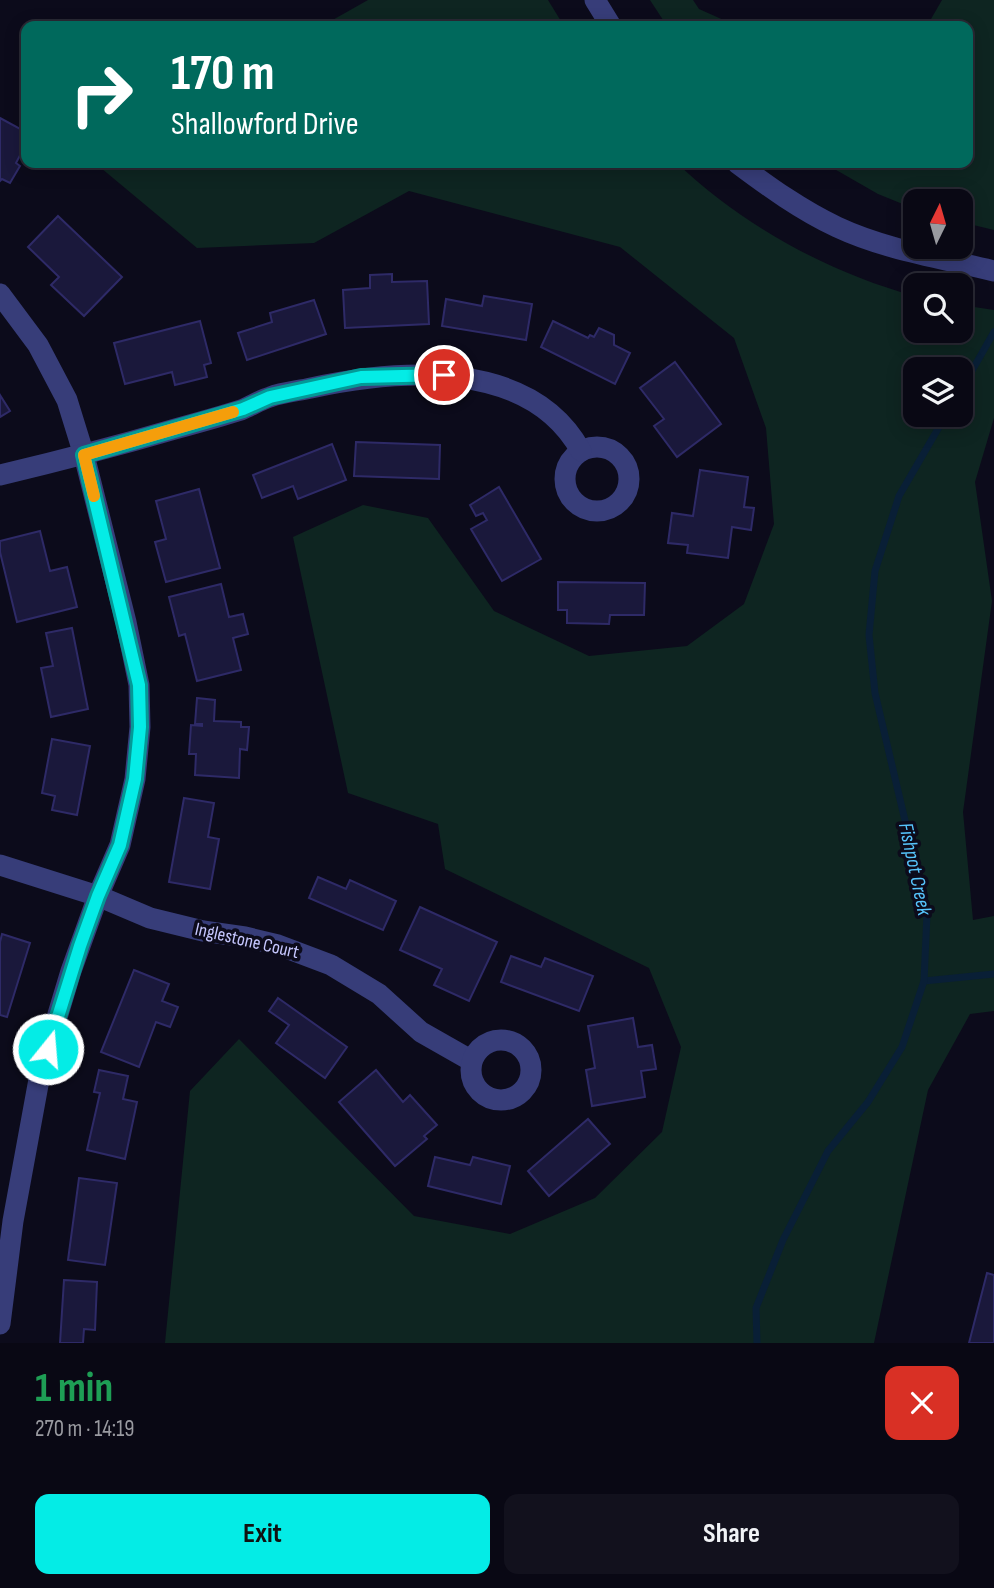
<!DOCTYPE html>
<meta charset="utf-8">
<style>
:root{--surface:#090814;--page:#12111d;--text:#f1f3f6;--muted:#999aa0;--line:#292934;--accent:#04ece6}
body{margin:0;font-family:"Sofia Sans Condensed",sans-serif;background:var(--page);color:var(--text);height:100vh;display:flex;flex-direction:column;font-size:26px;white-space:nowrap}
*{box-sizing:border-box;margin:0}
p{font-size:23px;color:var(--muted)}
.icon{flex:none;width:38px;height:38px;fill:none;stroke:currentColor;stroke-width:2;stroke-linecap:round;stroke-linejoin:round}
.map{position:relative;height:1343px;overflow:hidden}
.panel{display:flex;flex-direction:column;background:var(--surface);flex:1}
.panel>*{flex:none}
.banner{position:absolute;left:21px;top:21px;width:952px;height:147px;border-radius:14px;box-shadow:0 4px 18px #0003,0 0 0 2px var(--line);background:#00695c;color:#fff;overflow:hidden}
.needle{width:46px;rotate:5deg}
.tools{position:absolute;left:903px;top:189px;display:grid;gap:14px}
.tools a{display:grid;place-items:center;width:70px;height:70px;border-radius:14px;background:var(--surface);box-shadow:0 4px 18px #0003,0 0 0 2px var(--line);font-size:35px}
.pin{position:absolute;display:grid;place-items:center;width:60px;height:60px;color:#fff;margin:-30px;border:4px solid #fff;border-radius:50%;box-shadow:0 2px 7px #0007}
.me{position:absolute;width:77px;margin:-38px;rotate:17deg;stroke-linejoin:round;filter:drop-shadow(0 0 5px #0008)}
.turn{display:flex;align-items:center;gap:24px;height:147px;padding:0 35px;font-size:32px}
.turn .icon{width:91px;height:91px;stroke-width:2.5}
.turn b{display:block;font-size:49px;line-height:60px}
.round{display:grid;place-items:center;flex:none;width:74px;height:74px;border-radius:14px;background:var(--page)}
.overview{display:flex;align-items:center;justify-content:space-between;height:119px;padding:0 35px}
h1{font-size:42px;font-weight:700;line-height:52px;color:#1e9e55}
.primary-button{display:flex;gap:14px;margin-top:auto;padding:14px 35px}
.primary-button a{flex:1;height:80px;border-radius:14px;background:var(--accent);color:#111;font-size:28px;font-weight:700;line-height:80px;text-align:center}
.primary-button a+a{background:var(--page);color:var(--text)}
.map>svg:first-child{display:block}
</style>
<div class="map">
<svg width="994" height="1343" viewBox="0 0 994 1343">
<rect width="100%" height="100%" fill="#0c0b1b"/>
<g fill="#0e2521" fill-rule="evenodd">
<polygon points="368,0 548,0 564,26 322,26"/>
<polygon points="650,0 693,0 699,9 737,26 667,26"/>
<polygon points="942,0 994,0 994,230 961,222 961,201 915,201 915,209 878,194 824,163 968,163 968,26 927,26"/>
<path d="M95,163H677C742,225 829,273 915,296V331H961V305L994,310V418L975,482L992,601L963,812L973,920L994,916V1011L970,1014L928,1090L874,1343H165L190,1091L239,1039L414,1216L510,1234L595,1198L662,1132L681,1047L649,968L445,869L438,824L348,793L293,537L363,505L428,518L494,611L589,656L687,646L744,604L774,524L766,428L734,338L620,247L409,191L314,243L197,248ZM915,369H961V415H915Z"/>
</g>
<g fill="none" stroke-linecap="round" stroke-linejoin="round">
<g stroke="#091f36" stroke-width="7">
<polyline points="961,390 994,332"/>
<polyline points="924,981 994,974"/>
<polyline points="757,1343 756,1308 783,1240 828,1151 868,1102 902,1047 924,981 927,914 875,693 869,635 875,571 899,496 946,415"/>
</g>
</g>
<g fill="#1a183b" stroke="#2e2a67" stroke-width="2">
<polygon points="0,118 26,132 26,144 16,163 20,166 10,183 2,179 0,181"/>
<polygon points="58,216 122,277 84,316 51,285 59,277 28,247"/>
<polygon points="392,274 392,282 427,281 429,324 345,328 343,290 370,288 370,275"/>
<polygon points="484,296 532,304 526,340 442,326 446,299 482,306"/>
<polygon points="314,300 326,334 247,360 238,333 272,322 270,313"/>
<polygon points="200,321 211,363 204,365 207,377 175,385 172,372 125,384 114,343"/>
<polygon points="553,321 588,338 590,335 594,337 599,328 614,335 614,345 630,353 615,384 541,347"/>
<polygon points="675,362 721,424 677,457 654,426 664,419 640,388"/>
<polygon points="0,395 10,411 0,417"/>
<polygon points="356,442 440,445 439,479 354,476"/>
<polygon points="332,444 346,480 298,499 293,486 262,498 253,475"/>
<polygon points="700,470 748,477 744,507 754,508 751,530 732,527 728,558 687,553 688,545 668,543 672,513 693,516"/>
<polygon points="499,487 541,559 502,581 471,529 487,520 483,513 476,516 470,505"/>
<polygon points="199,489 220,568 166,582 155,542 166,539 156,501"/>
<polygon points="40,531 50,571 67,567 77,607 17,622 0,552 0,541"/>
<polygon points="558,582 645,583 644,615 610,615 609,624 567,623 567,610 558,610"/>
<polygon points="221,584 229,617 243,614 248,634 233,638 241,670 197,681 185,634 179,636 169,597"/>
<polygon points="72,628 88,709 51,717 41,668 53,666 46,633"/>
<polygon points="197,698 215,700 214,721 241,722 241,727 249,727 247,750 240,749 239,778 195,775 196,754 189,754 191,725 202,726 202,724 195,724"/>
<polygon points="52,739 90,746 77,815 52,810 55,796 42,793"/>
<polygon points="184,798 214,803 208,837 219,839 210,889 169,882"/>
<polygon points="318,877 346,889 350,880 396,901 383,930 309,898"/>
<polygon points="420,907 497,942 469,1001 434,985 442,969 400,950"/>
<polygon points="2,934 30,943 7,1017 0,1015 0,942"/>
<polygon points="511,956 541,967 545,958 593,976 579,1011 501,982"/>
<polygon points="134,970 169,984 162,1001 178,1007 170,1027 156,1022 139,1067 101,1052"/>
<polygon points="278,998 347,1047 325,1078 276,1043 289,1025 269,1011"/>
<polygon points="633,1018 638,1047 652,1045 656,1069 641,1071 645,1097 592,1106 586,1070 595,1068 588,1026"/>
<polygon points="99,1070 128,1076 123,1099 137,1102 125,1159 87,1150 100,1093 94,1092"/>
<polygon points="376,1070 403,1102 410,1095 437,1125 424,1136 427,1139 395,1166 339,1102"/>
<polygon points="588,1119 610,1144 549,1196 528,1171"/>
<polygon points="435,1157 470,1165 473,1157 510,1166 501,1204 428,1186"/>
<polygon points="79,1178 117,1183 105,1265 68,1260"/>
<polygon points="987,1273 994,1275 994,1343 969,1343"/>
<polygon points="64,1280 97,1282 95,1330 84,1329 83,1343 60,1343"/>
</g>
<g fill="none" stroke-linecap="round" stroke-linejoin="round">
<g stroke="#373d79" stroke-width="21">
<polyline points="595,0 611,26"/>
<path d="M737,163C769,187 801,210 837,227C886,250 942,258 994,271"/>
<polyline points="0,294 38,345 67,400 84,455 126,622 139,685 140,727 135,779 120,845 98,896 71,971 40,1074 13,1221 0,1324"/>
<circle cx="597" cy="479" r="32"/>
<path d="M0,475C59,461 117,446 175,429C197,423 219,417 241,410C251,406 260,400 270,397C283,392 298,391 311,388C399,369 530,358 581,451"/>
<polyline points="0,865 98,896 150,918 203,931 245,937 278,945 331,965 379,994 421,1032 472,1061"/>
<circle cx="501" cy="1070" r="30"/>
</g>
</g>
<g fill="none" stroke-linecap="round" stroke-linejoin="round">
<g stroke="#039996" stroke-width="18">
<polyline id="route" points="48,1049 80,946 98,896 120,845 135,779 140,727 139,685 84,455 243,409 270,397 361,377 444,375"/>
</g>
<use href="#route" stroke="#04ece6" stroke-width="12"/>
<polyline stroke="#f59e0b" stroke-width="12" points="94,496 84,455 233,412"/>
</g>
<g text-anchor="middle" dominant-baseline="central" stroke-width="7" stroke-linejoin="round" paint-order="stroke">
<g font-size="19" fill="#c6c7fe" stroke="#0c0b1b">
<text transform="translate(247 941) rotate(13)">Inglestone Court</text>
</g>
<g font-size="21" font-style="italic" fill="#56c4fc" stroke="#0c0b1b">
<text transform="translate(915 869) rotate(78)">Fishpot Creek</text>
</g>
</g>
</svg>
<div class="tools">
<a><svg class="needle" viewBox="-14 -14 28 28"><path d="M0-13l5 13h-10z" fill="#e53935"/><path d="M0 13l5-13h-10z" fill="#999aa0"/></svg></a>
<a><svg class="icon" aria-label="search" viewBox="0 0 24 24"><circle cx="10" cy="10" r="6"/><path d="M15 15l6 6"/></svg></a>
<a><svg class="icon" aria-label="layers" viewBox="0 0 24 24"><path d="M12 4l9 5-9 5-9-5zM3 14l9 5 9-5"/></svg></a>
</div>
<div class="pin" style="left:444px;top:375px;background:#d93025"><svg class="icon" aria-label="arrive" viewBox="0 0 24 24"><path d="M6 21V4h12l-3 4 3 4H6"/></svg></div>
<svg class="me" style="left:48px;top:1049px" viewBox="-20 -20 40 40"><circle r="17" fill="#04ece6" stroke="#fff" stroke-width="3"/><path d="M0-11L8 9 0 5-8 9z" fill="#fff"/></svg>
<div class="banner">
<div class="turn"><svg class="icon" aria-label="right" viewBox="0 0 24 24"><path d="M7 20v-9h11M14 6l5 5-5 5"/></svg><div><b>170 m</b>Shallowford Drive</div></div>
</div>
</div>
<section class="panel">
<div class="overview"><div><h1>1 min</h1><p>270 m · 14:19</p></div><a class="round" style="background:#d93025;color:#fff"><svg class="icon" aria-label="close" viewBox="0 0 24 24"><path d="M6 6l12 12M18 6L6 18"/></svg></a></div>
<div class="primary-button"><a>Exit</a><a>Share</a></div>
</section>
